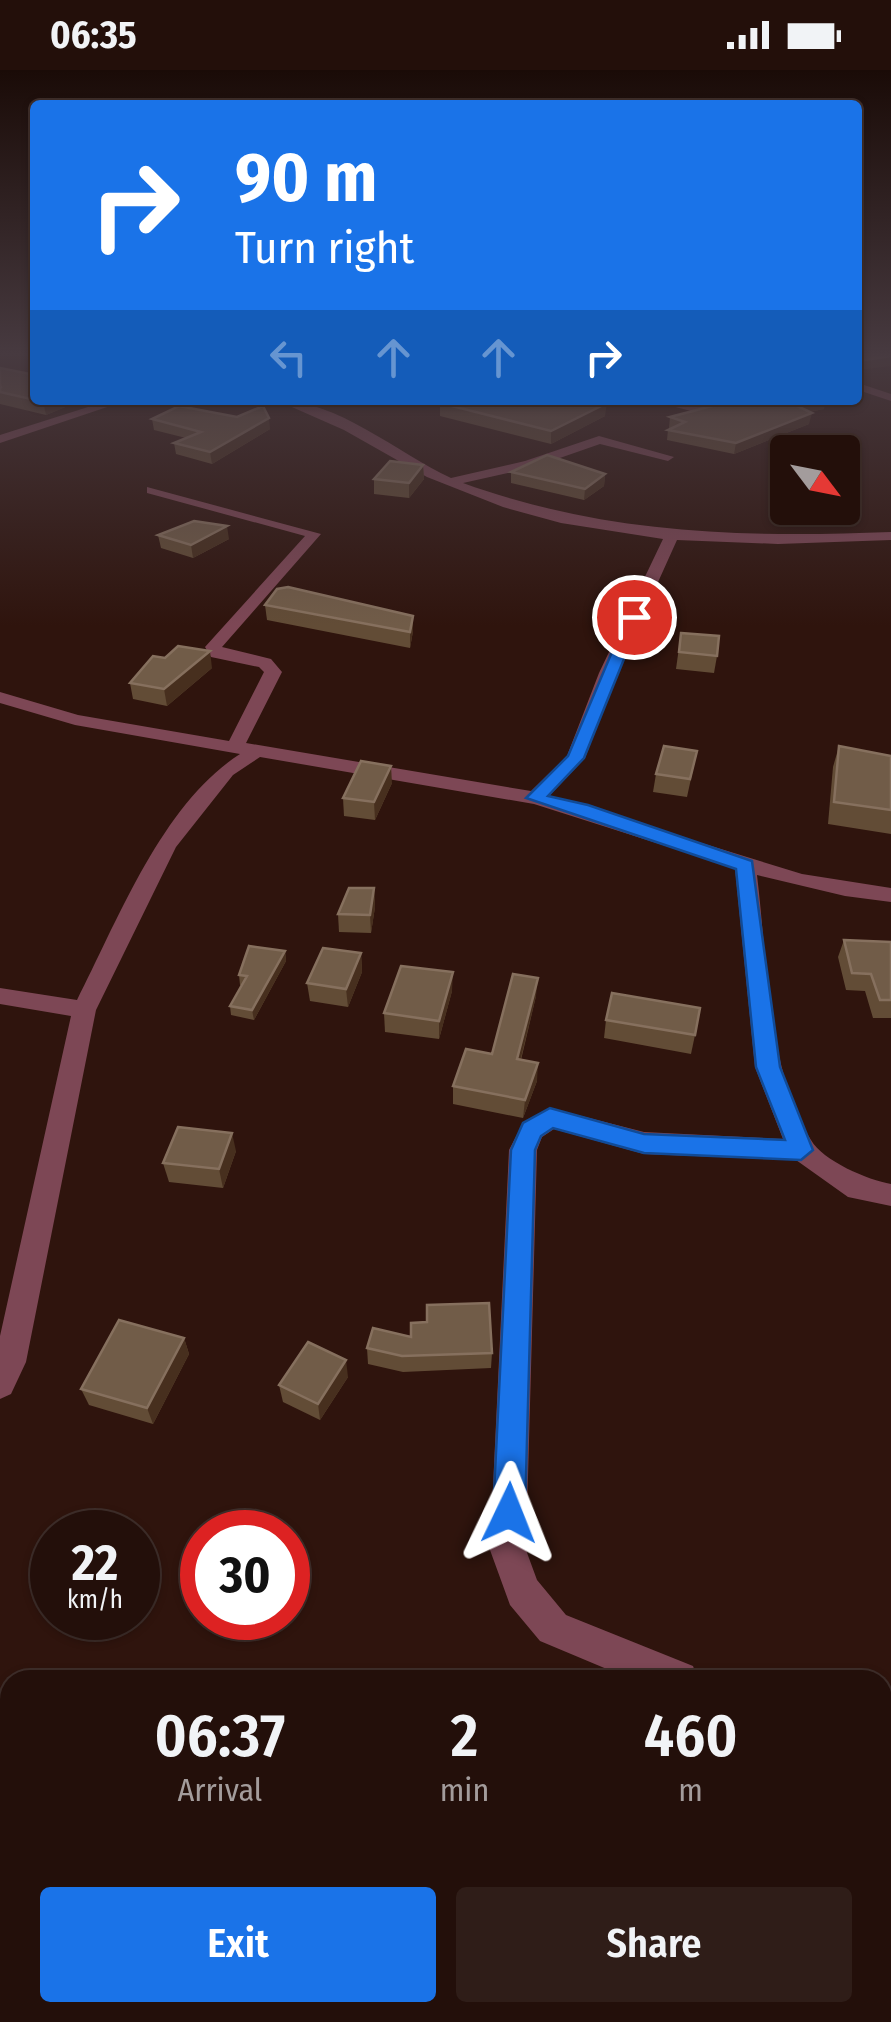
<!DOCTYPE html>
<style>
:root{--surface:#230f0a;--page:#2f1d18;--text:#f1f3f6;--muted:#a39c9c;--line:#402f2b;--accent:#1a73e8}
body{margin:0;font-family:"Fira Sans Condensed",sans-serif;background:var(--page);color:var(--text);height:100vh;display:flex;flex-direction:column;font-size:38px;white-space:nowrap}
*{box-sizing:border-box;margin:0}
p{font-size:32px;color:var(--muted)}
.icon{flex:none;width:55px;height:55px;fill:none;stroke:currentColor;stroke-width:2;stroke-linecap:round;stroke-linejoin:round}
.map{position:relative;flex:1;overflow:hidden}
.panel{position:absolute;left:0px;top:1600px;width:892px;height:352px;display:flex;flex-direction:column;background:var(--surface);border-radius:30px 30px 0 0;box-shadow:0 2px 8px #0004,0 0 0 2px var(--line)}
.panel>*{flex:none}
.guide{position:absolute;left:30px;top:30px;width:832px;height:305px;border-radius:10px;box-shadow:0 2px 8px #0004,0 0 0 2px var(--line);background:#1a73e8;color:#fff;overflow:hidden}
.needle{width:65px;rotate:122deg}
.buttons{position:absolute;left:770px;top:365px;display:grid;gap:20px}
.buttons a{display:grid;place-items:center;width:90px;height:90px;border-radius:10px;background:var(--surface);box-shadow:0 2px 8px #0004,0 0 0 2px var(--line);font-size:50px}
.speed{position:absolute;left:30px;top:1440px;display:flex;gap:20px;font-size:50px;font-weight:700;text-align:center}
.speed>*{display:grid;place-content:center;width:130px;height:130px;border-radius:50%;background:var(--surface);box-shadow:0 2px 8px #0004,0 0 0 2px var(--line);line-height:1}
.speed small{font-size:25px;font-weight:400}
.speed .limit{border:15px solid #d22;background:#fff;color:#111}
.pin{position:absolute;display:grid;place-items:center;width:85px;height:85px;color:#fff;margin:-42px;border:5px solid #fff;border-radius:50%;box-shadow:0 2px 10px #0007}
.me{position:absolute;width:110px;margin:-55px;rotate:2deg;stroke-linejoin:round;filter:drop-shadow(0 0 8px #0008)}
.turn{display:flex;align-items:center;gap:35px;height:210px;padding:0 40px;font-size:45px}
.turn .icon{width:130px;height:130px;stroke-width:2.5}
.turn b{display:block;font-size:70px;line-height:85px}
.lanes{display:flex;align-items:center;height:95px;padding:0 40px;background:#0003;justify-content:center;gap:50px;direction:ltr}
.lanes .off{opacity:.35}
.eta{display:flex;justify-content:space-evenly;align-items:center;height:170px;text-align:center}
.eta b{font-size:60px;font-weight:600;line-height:70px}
.action{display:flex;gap:20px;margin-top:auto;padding:20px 40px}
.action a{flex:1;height:115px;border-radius:10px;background:var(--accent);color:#fff;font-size:40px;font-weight:600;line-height:115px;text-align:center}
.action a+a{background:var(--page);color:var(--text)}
.status{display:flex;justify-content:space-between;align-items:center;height:70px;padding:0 50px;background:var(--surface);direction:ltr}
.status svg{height:28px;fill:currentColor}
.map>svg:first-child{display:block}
</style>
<div class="status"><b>06:35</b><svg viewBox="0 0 49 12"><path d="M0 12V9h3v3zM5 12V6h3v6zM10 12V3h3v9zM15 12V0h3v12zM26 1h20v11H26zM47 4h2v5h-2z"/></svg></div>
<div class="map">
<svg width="891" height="1952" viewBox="0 0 891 1952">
<rect width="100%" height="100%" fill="#2f140d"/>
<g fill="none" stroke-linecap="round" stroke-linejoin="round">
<g fill="#7d4755" fill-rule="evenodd">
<polygon points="858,313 891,324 891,331 858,320"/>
<polygon points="110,330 128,330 0,373 0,365"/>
<path d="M276,330C338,330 397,383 451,408L525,391L599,366L674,387L668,391L600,374L534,397L463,413C604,464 743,468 891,462V470L778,474L677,470L617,603L585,688L549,726L802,804L891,818V832L845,826L757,805C767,886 767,1000 811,1070C823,1091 868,1110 891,1114V1136L848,1127L796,1090L644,1084L554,1059L542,1067L537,1080L526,1480L537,1510L566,1545L693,1596L698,1610H633L540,1571L510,1535L490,1480L509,1080L523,1053L550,1038L644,1062L783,1069L755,997L735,798L534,734L260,687L233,705L176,777L96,940L26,1292L11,1324L0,1329V1266L71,946L0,934V918L77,930C118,850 162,734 240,684L75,655L0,633V622L78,645L229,671L264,602L259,597L211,587L205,577L305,466L147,423V417L321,464L222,577L271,589L282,602L246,673L531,721L567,686L599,603L663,469L561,453L503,437L427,407L344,360Z"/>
<polygon points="648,330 695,336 741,330 695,342"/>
<polygon points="882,1674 891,1677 891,1717 882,1714"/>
</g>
</g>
<g fill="#624c36">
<polygon points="0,298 82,330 46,345 0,334"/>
<polygon points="440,333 605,346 551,374 440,346"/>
<polygon points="824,339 809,342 809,354 734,384 667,370 668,360 671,358 669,358 670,347"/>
<polygon points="152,349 270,359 212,394 176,384 174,373 186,368 154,360"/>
<polygon points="423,395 424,409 409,428 374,424 374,409"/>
<polygon points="511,402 605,404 604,416 584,430 511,413"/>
<polygon points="158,465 229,469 193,488 161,478"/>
<polygon points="265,535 413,561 410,578 267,550"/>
<polygon points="681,563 717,586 714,603 676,599"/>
<polygon points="212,598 167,636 133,629 130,613"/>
<polygon points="839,676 891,686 891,764 828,754 833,697"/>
<polygon points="697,681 687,727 653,722 656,704"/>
<polygon points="392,713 375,750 344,746 343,728"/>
<polygon points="374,818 375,837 371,863 339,862 338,844"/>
<polygon points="844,870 891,872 891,948 873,948 865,921 846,920 838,887"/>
<polygon points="285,881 286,891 254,950 231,945 230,936 242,915 240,915 239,905"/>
<polygon points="361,883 362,902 348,937 310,931 307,913"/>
<polygon points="452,921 439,969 385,962 384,943"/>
<polygon points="536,926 521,990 537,1011 523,1048 453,1034 453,1016 492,984"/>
<polygon points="606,950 695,965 691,984 604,968"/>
<polygon points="236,1081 223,1118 169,1112 163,1093"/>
<polygon points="427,1251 492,1283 491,1298 403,1302 368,1294 367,1278 411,1267"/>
<polygon points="184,1268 189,1284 153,1354 89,1335 81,1319"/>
<polygon points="348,1307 320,1350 283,1332 279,1315"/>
</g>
<g fill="#472f1e">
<polygon points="891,286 891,296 858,300 858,291"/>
<polygon points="47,330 82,330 46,345 43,331"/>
<polygon points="820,330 826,330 824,339 791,345 793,334"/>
<polygon points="607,333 605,346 551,374 551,361"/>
<polygon points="812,343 809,354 734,384 736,373"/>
<polygon points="269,348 270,359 212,394 210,382"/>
<polygon points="423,395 424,409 409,428 409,413"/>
<polygon points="605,404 604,416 584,430 585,419"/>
<polygon points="227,456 229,469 193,488 191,475"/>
<polygon points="413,546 413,561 410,578 410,562"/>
<polygon points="210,581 212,598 167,636 164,619"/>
<polygon points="391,696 392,713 375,750 374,732"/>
<polygon points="374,818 375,837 371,863 370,845"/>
<polygon points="285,881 286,891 254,950 252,940"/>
<polygon points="361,883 362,902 348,937 346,919"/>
<polygon points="453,902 452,921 439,969 439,951"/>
<polygon points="538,908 536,926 516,1008 517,989"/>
<polygon points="538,993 537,1011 523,1048 525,1030"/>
<polygon points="232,1063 236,1081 223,1118 219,1099"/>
<polygon points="184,1268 189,1284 153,1354 147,1338"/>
<polygon points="346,1290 348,1307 320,1350 318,1334"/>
</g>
<g fill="#715c48" stroke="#86705e" stroke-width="2.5">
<polygon points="858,283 891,283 891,286 858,291"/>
<polygon points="0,298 35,305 35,330 0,322 0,318 2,317 0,317"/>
<polygon points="444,330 597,330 607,333 551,361 440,333"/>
<polygon points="735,330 820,330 793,334 812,343 736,373 668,360 685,352 670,347"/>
<polygon points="179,336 237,347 263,336 269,348 210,382 174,373 201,362 152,349"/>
<polygon points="547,385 605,404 585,419 511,402"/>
<polygon points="390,391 423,395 409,413 374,409"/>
<polygon points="194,451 227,456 191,475 158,465"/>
<polygon points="288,517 413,546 410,562 265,535 277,519"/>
<polygon points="681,563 719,566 717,586 679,582"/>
<polygon points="178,576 210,581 164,619 130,613 153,586 165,588"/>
<polygon points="664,676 697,681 690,709 656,704"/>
<polygon points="839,676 891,686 891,740 834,732"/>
<polygon points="361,691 391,696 374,732 343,728"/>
<polygon points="349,818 374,818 370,845 338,844"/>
<polygon points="844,870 891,872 891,930 880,930 871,904 852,903"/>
<polygon points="249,876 285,881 252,940 230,936 247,906 239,905"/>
<polygon points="323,878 361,883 346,919 307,913"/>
<polygon points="401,896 453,902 439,951 384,943"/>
<polygon points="513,904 538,908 517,989 538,993 525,1030 453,1016 466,979 492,984"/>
<polygon points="612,923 700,938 695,965 606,950"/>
<polygon points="178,1057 232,1063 219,1099 163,1093"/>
<polygon points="489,1233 492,1283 402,1286 367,1278 373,1258 411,1267 411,1253 427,1252 427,1235"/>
<polygon points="119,1250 184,1268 147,1338 81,1319"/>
<polygon points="308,1272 346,1290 318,1334 279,1315"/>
</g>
<linearGradient id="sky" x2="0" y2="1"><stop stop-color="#1a0b07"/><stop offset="0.51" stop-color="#473a40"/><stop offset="1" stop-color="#473a40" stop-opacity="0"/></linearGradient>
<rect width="891" height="556" fill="url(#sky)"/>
<polygon fill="#1a73e8" stroke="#114b97" stroke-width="2.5" points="628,544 641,547 584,688 548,726 588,735 752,791 780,997 813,1080 801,1090 644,1083 553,1058 541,1066 535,1080 525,1443 520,1454 509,1459 498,1454 493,1443 511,1080 523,1053 550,1038 644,1064 785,1070 756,997 736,799 526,728 568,686"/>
</svg>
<div class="buttons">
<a><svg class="needle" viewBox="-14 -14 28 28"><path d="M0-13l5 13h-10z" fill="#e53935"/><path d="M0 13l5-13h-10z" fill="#a39c9c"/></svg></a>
</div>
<div class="speed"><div>22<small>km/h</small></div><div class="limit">30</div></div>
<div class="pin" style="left:634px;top:547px;background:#d93025"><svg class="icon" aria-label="arrive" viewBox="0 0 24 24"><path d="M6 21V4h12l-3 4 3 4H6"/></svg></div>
<svg class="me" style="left:509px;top:1443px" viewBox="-20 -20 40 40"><path d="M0-17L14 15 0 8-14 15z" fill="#1a73e8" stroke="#fff" stroke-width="4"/></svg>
<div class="guide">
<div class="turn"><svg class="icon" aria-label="right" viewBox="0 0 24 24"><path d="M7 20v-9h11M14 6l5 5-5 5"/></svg><div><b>90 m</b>Turn right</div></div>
<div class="lanes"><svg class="icon off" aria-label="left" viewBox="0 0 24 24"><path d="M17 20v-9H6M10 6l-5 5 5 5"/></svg><svg class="icon off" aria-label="ahead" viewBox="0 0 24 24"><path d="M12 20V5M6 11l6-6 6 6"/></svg><svg class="icon off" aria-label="ahead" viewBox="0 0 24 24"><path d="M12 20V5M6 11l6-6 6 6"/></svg><svg class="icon" aria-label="right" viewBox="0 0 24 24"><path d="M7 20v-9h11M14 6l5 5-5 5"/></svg></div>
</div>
<section class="panel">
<div class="eta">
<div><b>06:37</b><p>Arrival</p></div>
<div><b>2</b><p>min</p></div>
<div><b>460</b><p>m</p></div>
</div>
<div class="action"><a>Exit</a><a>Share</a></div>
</section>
</div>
